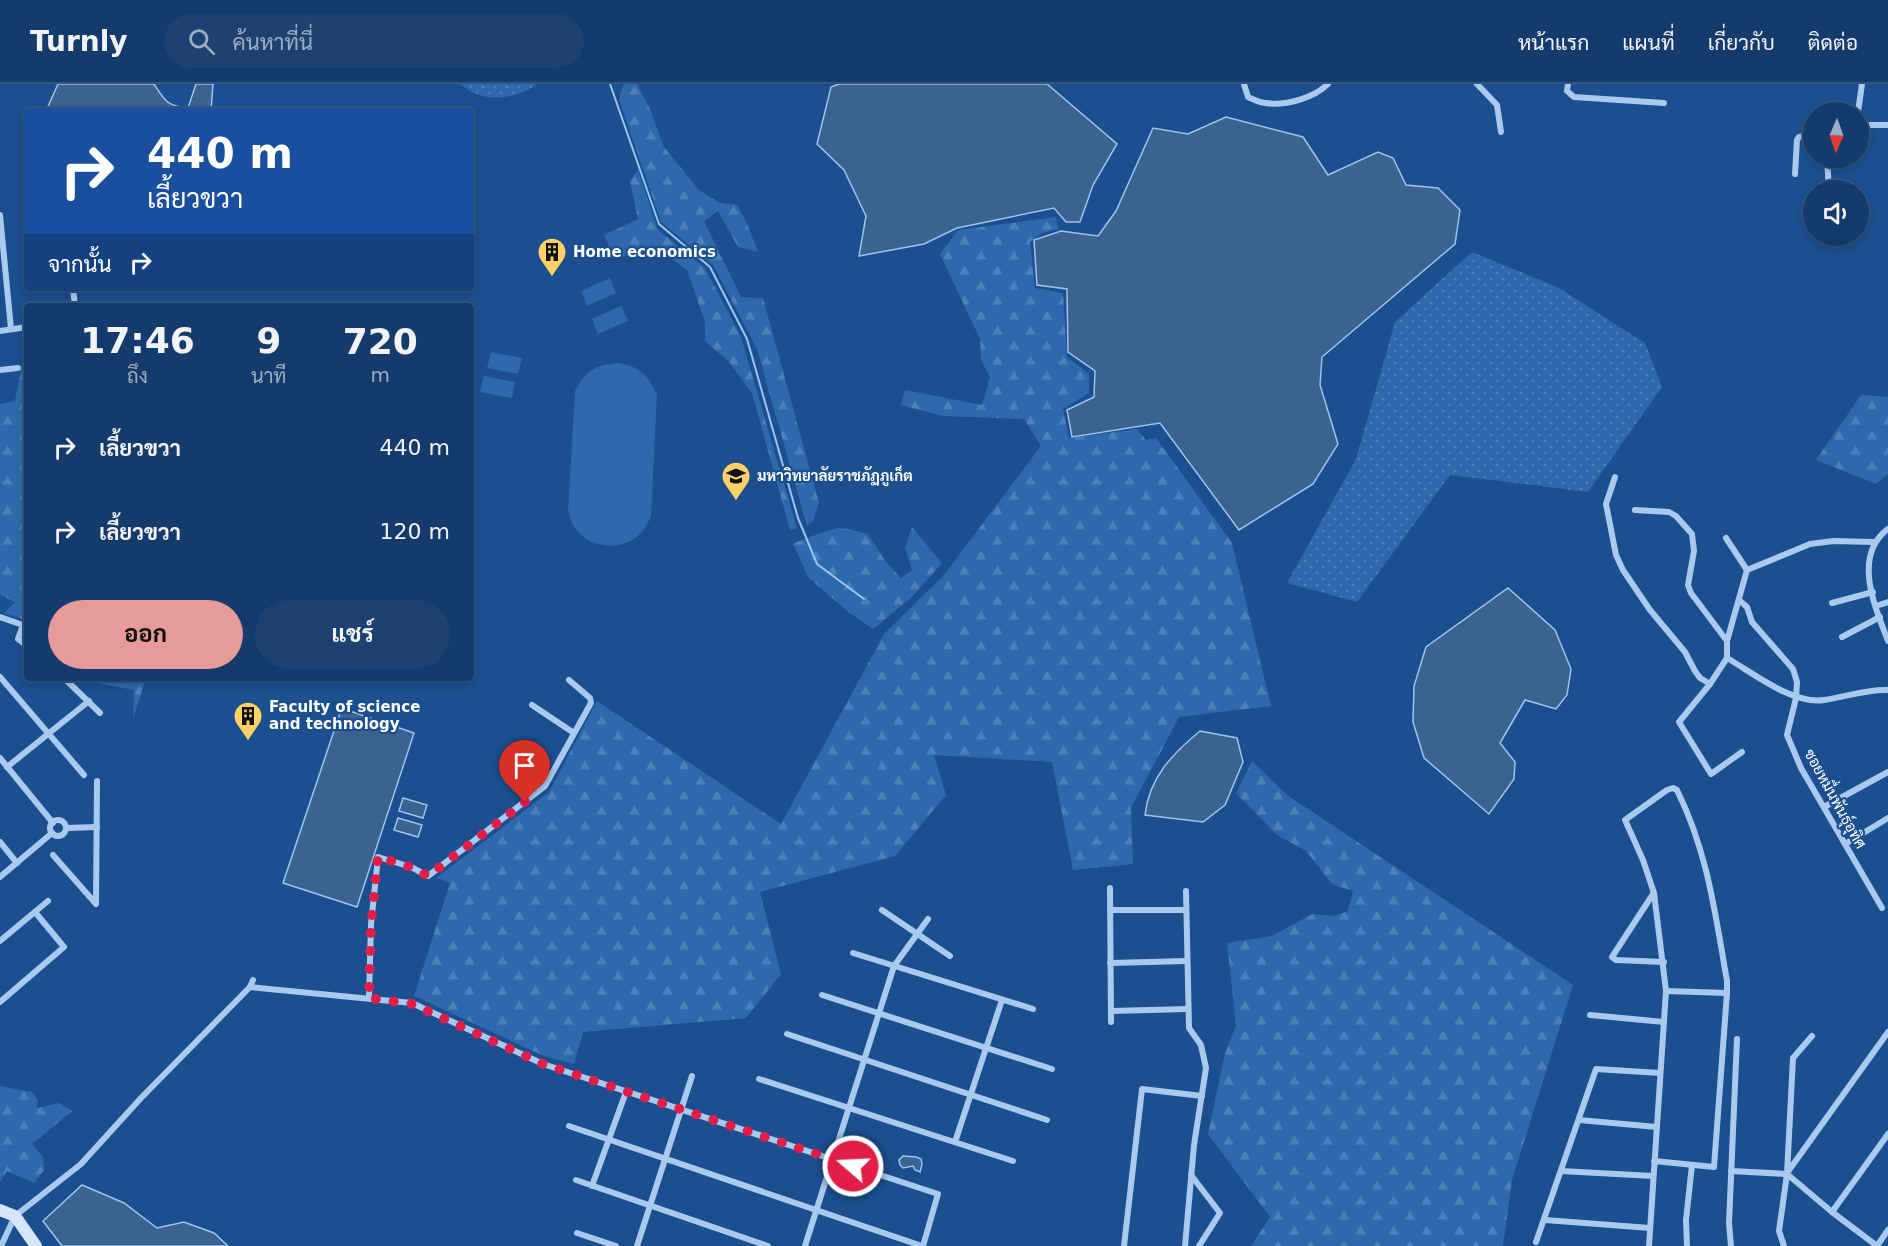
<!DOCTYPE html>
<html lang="th">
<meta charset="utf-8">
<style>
:root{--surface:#143b6b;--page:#1d4271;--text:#f1f3f6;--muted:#9dadc1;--line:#33557e;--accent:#e69b98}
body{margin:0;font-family:"DejaVu Sans",Sarabun,sans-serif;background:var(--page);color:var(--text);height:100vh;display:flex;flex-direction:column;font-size:22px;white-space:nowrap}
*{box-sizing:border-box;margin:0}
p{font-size:20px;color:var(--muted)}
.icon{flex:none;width:33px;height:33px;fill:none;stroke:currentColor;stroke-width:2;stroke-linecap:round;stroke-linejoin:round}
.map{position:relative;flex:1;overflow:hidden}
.sheet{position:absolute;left:24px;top:219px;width:450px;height:378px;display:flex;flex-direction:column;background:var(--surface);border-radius:6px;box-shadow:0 3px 9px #0003,0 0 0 2px var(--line)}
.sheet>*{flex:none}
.top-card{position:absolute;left:24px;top:24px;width:450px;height:183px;border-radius:6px;box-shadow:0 3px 9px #0003,0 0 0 2px var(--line);background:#1a4fa0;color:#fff;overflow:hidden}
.needle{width:39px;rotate:182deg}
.buttons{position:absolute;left:1803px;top:18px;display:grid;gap:12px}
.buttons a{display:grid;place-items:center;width:66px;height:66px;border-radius:50%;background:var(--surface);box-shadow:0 3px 9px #0003,0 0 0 2px var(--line);font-size:30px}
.pin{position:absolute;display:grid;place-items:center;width:51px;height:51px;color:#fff;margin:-62px -26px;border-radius:50% 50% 50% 0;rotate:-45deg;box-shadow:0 0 6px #0007}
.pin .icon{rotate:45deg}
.me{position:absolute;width:66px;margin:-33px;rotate:289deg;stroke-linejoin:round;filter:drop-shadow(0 0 4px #0008)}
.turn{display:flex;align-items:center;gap:21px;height:126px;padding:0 24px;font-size:27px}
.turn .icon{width:78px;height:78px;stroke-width:2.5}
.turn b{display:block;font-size:42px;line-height:51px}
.then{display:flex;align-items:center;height:57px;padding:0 24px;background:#0003;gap:12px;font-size:22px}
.eta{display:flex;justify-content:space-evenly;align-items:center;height:102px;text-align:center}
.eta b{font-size:36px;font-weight:700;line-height:42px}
.cta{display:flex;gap:12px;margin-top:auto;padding:12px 24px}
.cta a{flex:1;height:69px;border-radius:36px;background:var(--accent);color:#111;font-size:24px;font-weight:700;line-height:69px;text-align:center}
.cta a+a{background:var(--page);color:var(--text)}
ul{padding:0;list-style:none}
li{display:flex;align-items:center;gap:18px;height:84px;padding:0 24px}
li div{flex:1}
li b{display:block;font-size:22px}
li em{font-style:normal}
header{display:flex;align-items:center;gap:36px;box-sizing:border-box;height:84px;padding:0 30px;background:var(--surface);border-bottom:2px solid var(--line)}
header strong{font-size:28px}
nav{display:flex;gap:33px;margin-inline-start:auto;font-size:21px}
.search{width:420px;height:54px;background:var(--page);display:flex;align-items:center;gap:15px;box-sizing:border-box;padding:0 21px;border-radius:33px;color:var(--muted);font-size:22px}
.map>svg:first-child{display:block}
</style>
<header>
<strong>Turnly</strong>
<div class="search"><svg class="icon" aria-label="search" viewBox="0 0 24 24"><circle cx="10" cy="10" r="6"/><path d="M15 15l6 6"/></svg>ค้นหาที่นี่</div>
<nav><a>หน้าแรก</a><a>แผนที่</a><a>เกี่ยวกับ</a><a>ติดต่อ</a></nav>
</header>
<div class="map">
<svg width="1888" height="1162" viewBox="0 0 1888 1162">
<defs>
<pattern id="grass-dots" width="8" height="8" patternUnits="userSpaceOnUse" patternTransform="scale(1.5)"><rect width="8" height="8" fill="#2e69ad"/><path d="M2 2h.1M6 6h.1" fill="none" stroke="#4d80b9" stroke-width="1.8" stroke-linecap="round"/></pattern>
<pattern id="forest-firs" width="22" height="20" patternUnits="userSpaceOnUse" patternTransform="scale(1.5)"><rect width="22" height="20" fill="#2e69ad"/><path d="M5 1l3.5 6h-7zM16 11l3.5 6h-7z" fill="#4d80b9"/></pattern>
</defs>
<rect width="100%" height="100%" fill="#1b4f8f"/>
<g fill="url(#grass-dots)">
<path d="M461,0H537C516,16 481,20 461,0Z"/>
<polygon points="1472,168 1559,204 1645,259 1662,303 1588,408 1450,391 1357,518 1287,499 1356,375 1395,238"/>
</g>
<g fill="url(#forest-firs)">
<polygon points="628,0 637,0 650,25 664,63 699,106 720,119 737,121 746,137 758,168 738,163 718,127 704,137 741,213 763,214 819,419 813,437 807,442 757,265 713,181 661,138 619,15 623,1"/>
<polygon points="638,86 658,146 705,184 741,253 797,444 790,446 752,309 728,277 705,257 705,238 687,186 658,165 653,172 641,166 624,173 611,166 604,151 638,135 630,97"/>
<polygon points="1056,133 1058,145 1042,149 1030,158 1035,204 1063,209 1067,273 1089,290 1089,309 1063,325 1069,354 1137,345 1146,356 1156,354 1232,459 1271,622 1179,633 1131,724 1133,780 1073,786 1052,678 934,671 946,711 895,772 760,808 781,890 746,934 583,948 574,980 544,972 414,912 450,799 436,794 549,708 597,617 781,740 884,550 944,491 1041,362 1024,335 943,332 901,321 905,306 982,321 990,293 981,276 980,255 940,170 958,146"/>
<polygon points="27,280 27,539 25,536 4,529 15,518 0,511 0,320 15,317 22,281"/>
<polygon points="1861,311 1888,313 1888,390 1876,400 1816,376"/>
<path d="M912,443L942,479L912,513L873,545L847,527L808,493L793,460C797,457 834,444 839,444C848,444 859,448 868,450L886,478L901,494L912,486L905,464Z"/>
<polygon points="72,594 146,594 133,635 134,606"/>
<polygon points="1252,677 1287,711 1573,901 1512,1096 1503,1162 1251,1162 1270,1133 1208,1050 1225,969 1236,942 1227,859 1272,852 1312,830 1334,832 1348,827 1353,807 1332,800 1306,767 1277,751 1236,709"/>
<polygon points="0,1002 32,1008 38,1016 37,1024 59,1019 72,1027 32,1060 43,1073 44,1086 34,1099 7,1087 0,1098"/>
</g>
<g fill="#2e69ad">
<polygon points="610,194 616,209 587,222 581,207"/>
<polygon points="621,222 628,237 598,250 592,235"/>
<polygon points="491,268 522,274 518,290 487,284"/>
<path d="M618,279C640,283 648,290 657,311L651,433C648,438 645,445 641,449C624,468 589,465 575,444C571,439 570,432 568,426L575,307C587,286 595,281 618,279Z"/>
<polygon points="484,292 515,298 512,314 480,308"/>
</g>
<g fill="#3c6290" stroke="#9cc4f0" stroke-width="1.5">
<path d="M58,0H154C165,17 167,22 188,24L196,0H213L211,27H46Z"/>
<polygon points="839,0 1047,0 1117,60 1093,101 1080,138 1066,138 1054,124 957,144 924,160 859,172 866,132 844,86 817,60 831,3"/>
<polygon points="1226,33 1303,53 1328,91 1378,68 1393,74 1406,101 1438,104 1460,126 1455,160 1322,273 1320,301 1338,360 1313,400 1239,446 1160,339 1072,353 1067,326 1094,313 1095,287 1068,268 1067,205 1037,201 1034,156 1061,147 1098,152 1116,127 1153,44 1188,50"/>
<polygon points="1508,504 1555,546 1571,585 1567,611 1556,625 1525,616 1500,659 1515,678 1514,695 1489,730 1424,674 1413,638 1414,602 1426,563"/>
<polygon points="347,626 414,649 357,823 283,799 340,629"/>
<path d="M1200,647L1237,654L1243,678L1225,721L1203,738L1145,731C1149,694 1172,670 1200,647Z"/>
<polygon points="403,714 427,721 423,734 399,727"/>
<polygon points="398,734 422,741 418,753 394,746"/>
<polygon points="903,1072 916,1073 921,1075 922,1080 920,1088 915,1086 913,1082 903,1084 900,1081 899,1076"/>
<polygon points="82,1101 124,1119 157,1144 184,1138 214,1149 228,1162 62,1162 43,1137"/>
</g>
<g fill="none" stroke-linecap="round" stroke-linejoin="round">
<polyline stroke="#9cc4f0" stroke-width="2" points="610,0 659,140 710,183 747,255 798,434 817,480 864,515"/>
<g stroke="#a9c9ee" stroke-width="6">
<path d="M1244,0L1248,13C1253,15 1260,19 1266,19C1286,22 1314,14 1328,0"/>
<polyline points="1477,0 1497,21 1501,48"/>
<polyline points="1568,0 1567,7 1574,13 1664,19"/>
<polyline points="1858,28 1862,0"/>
<polyline points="1858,41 1888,41"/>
<polyline points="1827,74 1829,106"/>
<polyline points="1795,90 1797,56 1799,53 1814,50"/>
<polyline points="0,131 11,245"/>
<polyline points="73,204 75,222"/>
<polyline points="0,247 27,243"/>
<polyline points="0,286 18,284"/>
<polyline points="1615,393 1606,420 1616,471 1623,486 1650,526 1685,568 1695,587 1700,594 1710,600"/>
<polyline points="1635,426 1669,428 1676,432 1692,450 1694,467 1688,501 1691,509 1727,557"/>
<path d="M1888,445C1852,472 1875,523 1888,557"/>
<polyline points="1726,454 1747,486"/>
<polyline points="1739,516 1747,523 1752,538 1793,585 1797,598 1796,614 1787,651 1801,684 1882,824"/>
<polyline points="1832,519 1873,508"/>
<polyline points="1876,522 1888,518"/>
<polyline points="0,533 23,541 18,555 27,562"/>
<polyline points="1842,553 1880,533"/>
<path d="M1727,574C1753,589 1793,621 1824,616C1845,613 1866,605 1888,606"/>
<polyline points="0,593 84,691"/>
<polyline points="64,594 100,629"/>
<polyline points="532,621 574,649"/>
<polyline points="1742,668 1711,690 1679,638 1710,600 1727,574 1727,557 1747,486 1810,460 1833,457 1875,458"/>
<polyline points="0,674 53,739"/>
<polyline points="7,683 89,617"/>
<polyline points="1824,723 1888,688"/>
<circle cx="58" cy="744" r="8"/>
<polyline points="66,744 97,743"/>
<polyline points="0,758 17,779"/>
<polyline points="1845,760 1888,734"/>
<polyline points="53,771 96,820 97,697"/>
<polyline points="0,793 52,749"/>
<polyline points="1110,804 1111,938"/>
<polyline points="1653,810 1612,873 1616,876 1664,878"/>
<polyline points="882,826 950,872"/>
<polyline points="1110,826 1186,826"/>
<polyline points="0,857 48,817"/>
<polyline points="853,869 1033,925"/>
<polyline points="1110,879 1187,877"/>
<polyline points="250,903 412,919 543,980 938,1110 923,1162"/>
<polyline points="1666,907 1727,909"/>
<polyline points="822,911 1052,985"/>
<polyline points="369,914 371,840 378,773 411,783 428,792 545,702 591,619 590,614 569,596"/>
<polyline points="0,918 64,863 35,828"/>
<polyline points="1111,927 1188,925"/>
<polyline points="1590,931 1664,938"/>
<polyline points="787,950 1047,1036"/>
<polyline points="759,995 1013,1077"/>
<polyline points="1579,1036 1657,1043"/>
<polyline points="569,1042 922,1162"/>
<polyline points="955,1058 1002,916"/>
<polyline points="1561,1087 1653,1092"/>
<polyline points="1731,1087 1787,1090 1832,1128 1877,1162"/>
<polyline points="1787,1089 1888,948"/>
<polyline points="1191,1091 1220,1129 1199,1162"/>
<polyline points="576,1096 768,1162"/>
<polyline points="592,1102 626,1008"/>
<polyline points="1832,1128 1888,1050"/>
<polyline points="1545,1136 1650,1144"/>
<polyline points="577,1149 616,1162"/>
<polyline points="1536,1158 1596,985 1660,989"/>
<polyline points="1,1162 15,1132 81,1080 141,1014 250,903 253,896"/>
<polyline points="637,1162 692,992"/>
<polyline points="805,1162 894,882 928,835"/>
<polyline points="1124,1162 1142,1005 1202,1012"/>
<polyline points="1185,1162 1194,1061 1206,984 1201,961 1189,944 1186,807"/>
<path d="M1649,1162L1666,907L1654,809L1643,776L1625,736L1667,706L1673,704L1677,706C1708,769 1715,829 1727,897V909L1714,1083L1654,1077"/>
<polyline points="1687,1162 1686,1136 1692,1081"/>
<polyline points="1731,1162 1729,1139 1737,955"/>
<polyline points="1784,1162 1779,1147 1787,1090 1793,974 1812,952"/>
<polyline points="1877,1162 1888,1146"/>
</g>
<polyline stroke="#d6e6fa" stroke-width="12" points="0,1126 15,1132 36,1162"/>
</g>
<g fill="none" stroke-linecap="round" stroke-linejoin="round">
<polyline stroke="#e11d48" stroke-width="10" stroke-dasharray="0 18" points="525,718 428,792 411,783 378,773 371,840 369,914 412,920 543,980 853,1082"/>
</g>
<defs>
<g id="building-pin" transform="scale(1.5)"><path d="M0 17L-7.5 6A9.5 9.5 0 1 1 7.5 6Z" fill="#ffd166" stroke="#1b4f8f"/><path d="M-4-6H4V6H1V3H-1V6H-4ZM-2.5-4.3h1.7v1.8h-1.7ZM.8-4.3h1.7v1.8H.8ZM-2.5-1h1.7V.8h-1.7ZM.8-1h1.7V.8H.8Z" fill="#111"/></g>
<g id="university-pin" transform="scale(1.5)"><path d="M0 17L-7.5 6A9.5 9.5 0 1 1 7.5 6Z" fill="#ffd166" stroke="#1b4f8f"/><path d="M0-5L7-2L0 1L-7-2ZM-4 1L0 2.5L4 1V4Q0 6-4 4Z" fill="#111"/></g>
</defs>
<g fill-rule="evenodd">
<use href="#building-pin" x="552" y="168"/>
<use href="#university-pin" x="736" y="392"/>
<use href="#building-pin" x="248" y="632"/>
</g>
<g text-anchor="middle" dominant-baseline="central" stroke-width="4.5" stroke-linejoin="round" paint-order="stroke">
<g font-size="15" font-weight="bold" fill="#fff" stroke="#1b4f8f" text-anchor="start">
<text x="573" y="168">Home economics</text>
<text x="757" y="392">มหาวิทยาลัยราชภัฏภูเก็ต</text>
<text x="269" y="623">Faculty of science<tspan x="269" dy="17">and technology</tspan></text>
</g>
<g font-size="15" fill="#fff" stroke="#1b4f8f">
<text transform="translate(1835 715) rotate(61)">ซอยหมื่นพันธุ์อุทิศ</text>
</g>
</g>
</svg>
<div class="buttons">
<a><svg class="needle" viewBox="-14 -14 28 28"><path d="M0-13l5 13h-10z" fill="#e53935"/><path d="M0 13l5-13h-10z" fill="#9dadc1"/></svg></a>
<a><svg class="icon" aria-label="sound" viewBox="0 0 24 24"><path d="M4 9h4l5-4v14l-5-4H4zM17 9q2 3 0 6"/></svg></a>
</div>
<div class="pin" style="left:525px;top:718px;background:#d93025"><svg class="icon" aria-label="arrive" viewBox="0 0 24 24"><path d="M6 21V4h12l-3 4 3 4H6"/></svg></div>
<svg class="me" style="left:853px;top:1082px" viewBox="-20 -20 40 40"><circle r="17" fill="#e11d48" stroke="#fff" stroke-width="3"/><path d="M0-11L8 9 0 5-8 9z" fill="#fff"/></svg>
<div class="top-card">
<div class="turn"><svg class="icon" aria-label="right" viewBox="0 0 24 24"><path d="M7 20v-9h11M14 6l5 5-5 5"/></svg><div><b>440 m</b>เลี้ยวขวา</div></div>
<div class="then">จากนั้น<svg class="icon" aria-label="right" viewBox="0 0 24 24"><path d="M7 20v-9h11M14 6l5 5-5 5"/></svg></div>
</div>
<section class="sheet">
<div class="eta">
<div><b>17:46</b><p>ถึง</p></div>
<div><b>9</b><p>นาที</p></div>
<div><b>720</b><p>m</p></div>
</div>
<ul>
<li><svg class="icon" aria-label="right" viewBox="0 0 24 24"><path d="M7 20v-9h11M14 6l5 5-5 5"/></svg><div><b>เลี้ยวขวา</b></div><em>440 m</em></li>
<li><svg class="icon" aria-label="right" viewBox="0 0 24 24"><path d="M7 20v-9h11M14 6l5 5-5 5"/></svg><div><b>เลี้ยวขวา</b></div><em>120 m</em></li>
</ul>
<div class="cta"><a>ออก</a><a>แชร์</a></div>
</section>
</div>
